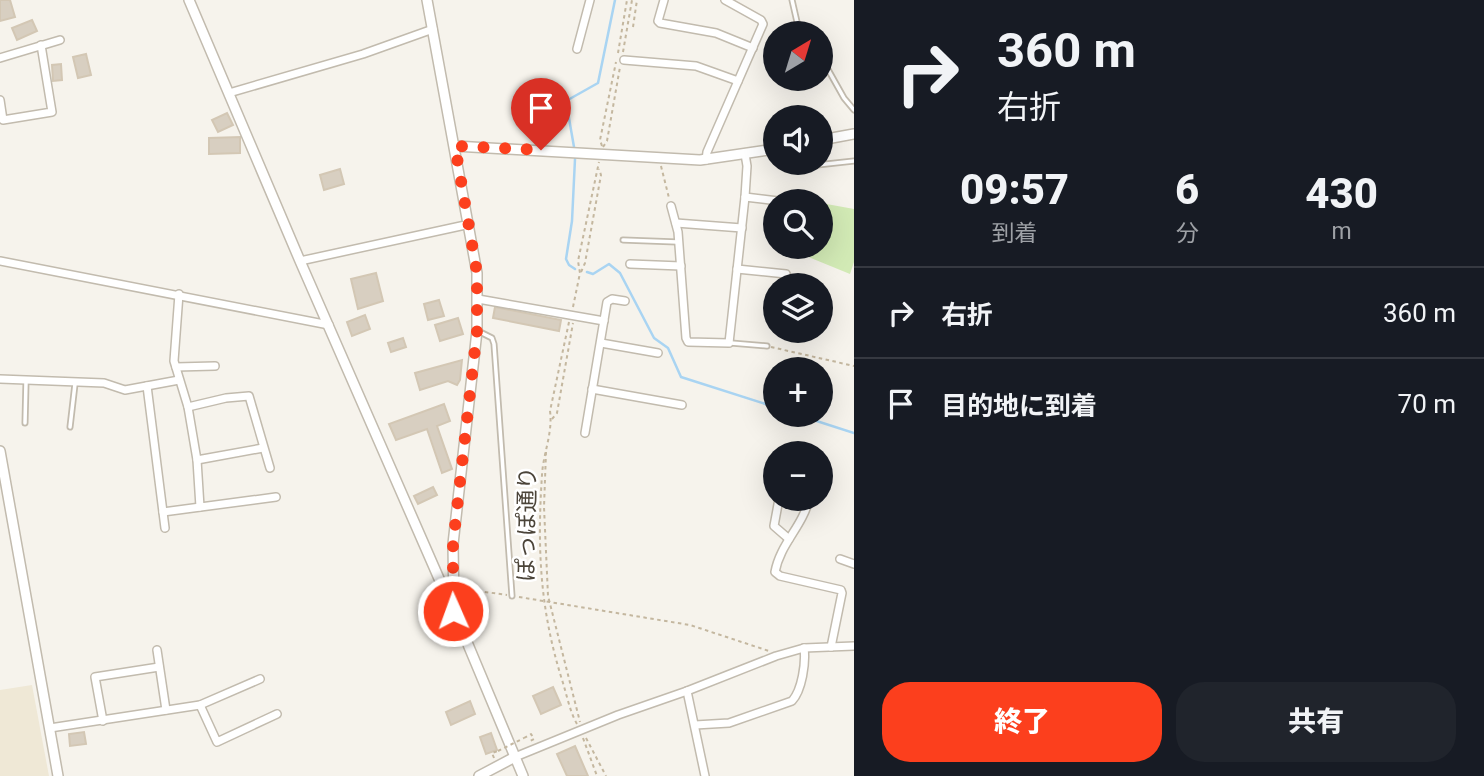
<!DOCTYPE html>
<html lang="ja">
<meta charset="utf-8">
<style>
:root{--surface:#171b24;--page:#20242c;--text:#f1f3f6;--muted:#9ea1a6;--line:#363941;--accent:#fc3f1d}
body{margin:0;font-family:Roboto,"Noto Sans JP",sans-serif;background:var(--page);color:var(--text);height:100vh;display:flex;flex-direction:column;font-size:26px;white-space:nowrap}
*{box-sizing:border-box;margin:0}
p{font-size:23px;color:var(--muted)}
.icon{flex:none;width:38px;height:38px;fill:none;stroke:currentColor;stroke-width:2;stroke-linecap:round;stroke-linejoin:round}
.map{position:relative;flex:1;overflow:hidden}
.side{display:flex;flex-direction:column;background:var(--surface);width:630px}
.side>*{flex:none}
.hud{background:#171b24;color:var(--text);overflow:hidden}
.needle{width:46px;rotate:38deg}
.tools{position:absolute;left:763px;top:21px;display:grid;gap:14px}
.tools a{display:grid;place-items:center;width:70px;height:70px;border-radius:50%;background:var(--surface);box-shadow:0 7px 28px #0002;font-size:35px}
.pin{position:absolute;display:grid;place-items:center;width:60px;height:60px;color:#fff;margin:-72px -30px;border-radius:50% 50% 50% 0;rotate:-45deg;box-shadow:0 0 7px #0007}
.pin .icon{rotate:45deg}
.me{position:absolute;width:77px;margin:-38px;rotate:358deg;stroke-linejoin:round;filter:drop-shadow(0 0 5px #0008)}
.turn{display:flex;align-items:center;gap:24px;height:147px;padding:0 28px;font-size:32px}
.turn .icon{width:91px;height:91px;stroke-width:2.5}
.turn b{display:block;font-size:49px;line-height:60px}
.eta{display:flex;justify-content:space-evenly;align-items:center;height:119px;text-align:center}
.eta b{font-size:42px;font-weight:800;line-height:49px}
.button{display:flex;gap:14px;margin-top:auto;padding:14px 28px}
.button a{flex:1;height:80px;border-radius:28px;background:var(--accent);color:#fff;font-size:28px;font-weight:800;line-height:80px;text-align:center}
.button a+a{background:var(--page);color:var(--text)}
ul{padding:0;list-style:none}
li{display:flex;align-items:center;gap:21px;height:91px;padding:0 28px;border-top:2px solid var(--line)}
li div{flex:1}
li b{display:block;font-size:26px}
li em{font-style:normal}
main{display:flex;flex:1;min-height:0}
.map>svg:first-child{display:block}
</style>
<main>
<div class="map">
<svg width="854" height="776" viewBox="0 0 854 776">
<rect width="100%" height="100%" fill="#f6f3ec"/>
<polygon fill="#efe8d6" points="32,685 49,776 0,776 0,690"/>
<polygon fill="#d2eab5" points="821,203 854,209 854,262 850,274 784,247 821,247"/>
<g fill="none" stroke-linecap="round" stroke-linejoin="round">
<g stroke="#a9d4f2" stroke-width="2.5">
<polyline points="574,147 566,101 598,83 615,0"/>
<polyline points="575,269 569,265 566,259 572,221 575,159"/>
<polyline points="587,272 593,274 609,264 620,273 654,338 668,348 681,377 775,407"/>
<polyline points="798,415 854,433"/>
</g>
</g>
<g fill="#d8cfc1" stroke="#d3c7b4" stroke-width="2">
<polygon points="0,0 10,0 15,17 0,21"/>
<polygon points="32,20 37,31 17,40 12,28"/>
<polygon points="86,54 91,75 78,78 73,57"/>
<polygon points="61,64 62,80 53,81 52,65"/>
<polygon points="227,113 233,125 218,132 212,120"/>
<polygon points="240,137 240,153 209,154 209,138"/>
<polygon points="340,169 344,184 324,190 320,175"/>
<polygon points="376,273 383,301 358,309 351,279"/>
<polygon points="439,300 444,316 428,320 424,304"/>
<polygon points="495,307 561,320 559,331 493,318"/>
<polygon points="365,315 370,329 352,336 347,322"/>
<polygon points="458,318 463,334 440,341 435,325"/>
<polygon points="403,338 406,347 391,352 388,343"/>
<polygon points="462,360 460,380 457,385 448,381 420,390 415,373"/>
<polygon points="444,404 450,421 437,426 452,469 442,473 427,429 396,440 389,424"/>
<polygon points="433,487 437,495 418,504 414,496"/>
<polygon points="553,687 561,705 541,714 533,696"/>
<polygon points="470,701 475,714 451,725 446,712"/>
<polygon points="84,732 86,744 70,746 69,734"/>
<polygon points="491,733 497,750 486,754 480,737"/>
<polygon points="575,746 588,776 567,776 557,754"/>
</g>
<g fill="none" stroke-linecap="round" stroke-linejoin="round">
<g stroke="#c2bbae" stroke-width="7">
<g id="service">
<polyline points="792,0 797,22 803,33"/>
<polyline points="821,57 844,98 854,110"/>
<polyline points="798,163 799,167 854,161"/>
<polyline points="623,240 677,242"/>
<polyline points="478,331 492,338 494,344 512,596"/>
<polyline points="731,343 767,346"/>
<polyline points="25,423 26,382"/>
<polyline points="70,427 75,384"/>
</g>
</g>
<g stroke="#c2bbae" stroke-width="10">
<g id="minor">
<polyline points="664,0 658,21 660,23 716,33 753,48"/>
<polyline points="577,49 590,0"/>
<polyline points="0,58 60,40"/>
<polyline points="624,60 696,66 738,81"/>
<polyline points="229,93 363,54 433,29"/>
<polyline points="0,100 3,120 52,112 41,45"/>
<polyline points="706,160 707,152 763,24 761,20 725,0"/>
<polyline points="745,197 778,201"/>
<polyline points="671,206 678,232 686,338 688,342 729,343 745,197 747,166 745,154"/>
<polyline points="676,223 742,228"/>
<polyline points="0,261 329,325"/>
<polyline points="300,261 470,224"/>
<polyline points="630,264 681,266"/>
<polyline points="737,269 786,274"/>
<polyline points="179,294 174,361 188,407 197,460 263,448"/>
<polyline points="478,299 604,321"/>
<polyline points="601,343 658,353"/>
<polyline points="176,367 215,366"/>
<polyline points="0,379 104,383 125,390 179,380"/>
<polyline points="147,386 165,528"/>
<polyline points="592,389 682,405"/>
<polyline points="188,407 226,398 249,396 270,468"/>
<polyline points="585,433 607,302 612,299 625,301"/>
<polyline points="197,460 200,507"/>
<polyline points="779,499 774,526 789,539"/>
<path d="M809,499C803,526 780,544 775,572L780,576L841,590L842,593L831,647"/>
<polyline points="163,512 276,497"/>
<polyline points="840,559 854,564"/>
<polyline points="157,650 166,710"/>
<polyline points="687,691 705,776"/>
<polyline points="200,705 217,742 277,714"/>
<polyline points="103,721 95,677 159,667"/>
<path d="M695,725L729,723L792,701C802,690 806,663 804,648"/>
<polyline points="50,728 200,705 260,679"/>
<polyline points="515,757 618,715 687,691 776,656 804,648 854,646"/>
</g>
</g>
<g stroke="#c2bbae" stroke-width="12">
<g id="tertiary">
<polyline points="189,0 300,261 451,606"/>
<polyline points="427,0 477,273 477,331 453,544 454,611 523,776"/>
<polyline points="821,140 854,134"/>
<polyline points="455,146 700,160 775,149"/>
<polyline points="0,451 58,776"/>
<polyline points="479,776 515,757"/>
</g>
</g>
<g stroke="#c4b79f" stroke-width="2" stroke-dasharray="3.5 3.5" stroke-linecap="butt">
<polyline points="633,27 637,0"/>
<polyline points="623,52 632,0"/>
<polyline points="618,53 627,0"/>
<polyline points="602,146 600,140 616,62"/>
<polyline points="603,147 607,141 620,67"/>
<polyline points="661,166 669,198"/>
<polyline points="581,272 585,263 601,175 599,169"/>
<polyline points="573,307 580,273 578,261 599,162"/>
<path d="M569,322L550,411C553,433 543,454 542,475C537,550 540,611 563,683C567,696 570,712 577,724"/>
<polyline points="771,347 854,366"/>
<polyline points="552,419 557,413 573,323"/>
<polyline points="546,452 544,507 548,596 580,722"/>
<polyline points="464,589 507,595"/>
<polyline points="519,597 690,625 769,651"/>
<polyline points="524,738 531,734 534,739 528,742"/>
<polyline points="583,738 597,776"/>
<polyline points="586,738 606,776"/>
<polyline points="494,758 492,753 498,751"/>
</g>
<use href="#service" stroke="#fff" stroke-width="3.5"/>
<use href="#minor" stroke="#fff" stroke-width="7"/>
<use href="#tertiary" stroke="#fff" stroke-width="9"/>
<polyline stroke="#c4b79f" stroke-width="2" stroke-dasharray="3.5 3.5" stroke-linecap="butt" points="498,751 524,738"/>
</g>
<g fill="none" stroke-linecap="round" stroke-linejoin="round">
<polyline stroke="#fc3f1d" stroke-width="12" stroke-dasharray="0 21.6" points="453,611 453,544 477,331 477,273 455,146 541,150"/>
</g>
<g text-anchor="middle" dominant-baseline="central" stroke-width="5" stroke-linejoin="round" paint-order="stroke">
<g font-size="23" fill="#4b4439" stroke="#fff">
<text transform="translate(527 524) rotate(-89)">ぽっぽ通り</text>
</g>
</g>
</svg>
<div class="tools">
<a><svg class="needle" viewBox="-14 -14 28 28"><path d="M0-13l5 13h-10z" fill="#e53935"/><path d="M0 13l5-13h-10z" fill="#9ea1a6"/></svg></a>
<a><svg class="icon" aria-label="sound" viewBox="0 0 24 24"><path d="M4 9h4l5-4v14l-5-4H4zM17 9q2 3 0 6"/></svg></a>
<a><svg class="icon" aria-label="search" viewBox="0 0 24 24"><circle cx="10" cy="10" r="6"/><path d="M15 15l6 6"/></svg></a>
<a><svg class="icon" aria-label="layers" viewBox="0 0 24 24"><path d="M12 4l9 5-9 5-9-5zM3 14l9 5 9-5"/></svg></a>
<a>+</a>
<a>−</a>
</div>
<div class="pin" style="left:541px;top:150px;background:#d93025"><svg class="icon" aria-label="arrive" viewBox="0 0 24 24"><path d="M6 21V4h12l-3 4 3 4H6"/></svg></div>
<svg class="me" style="left:453px;top:611px" viewBox="-20 -20 40 40"><circle r="17" fill="#fc3f1d" stroke="#fff" stroke-width="3"/><path d="M0-11L8 9 0 5-8 9z" fill="#fff"/></svg>
</div>
<section class="side">
<div class="hud">
<div class="turn"><svg class="icon" aria-label="right" viewBox="0 0 24 24"><path d="M7 20v-9h11M14 6l5 5-5 5"/></svg><div><b>360 m</b>右折</div></div>
</div>
<div class="eta">
<div><b>09:57</b><p>到着</p></div>
<div><b>6</b><p>分</p></div>
<div><b>430</b><p>m</p></div>
</div>
<ul>
<li><svg class="icon" aria-label="right" viewBox="0 0 24 24"><path d="M7 20v-9h11M14 6l5 5-5 5"/></svg><div><b>右折</b></div><em>360 m</em></li>
<li><svg class="icon" aria-label="arrive" viewBox="0 0 24 24"><path d="M6 21V4h12l-3 4 3 4H6"/></svg><div><b>目的地に到着</b></div><em>70 m</em></li>
</ul>
<div class="button"><a>終了</a><a>共有</a></div>
</section>
</main>
